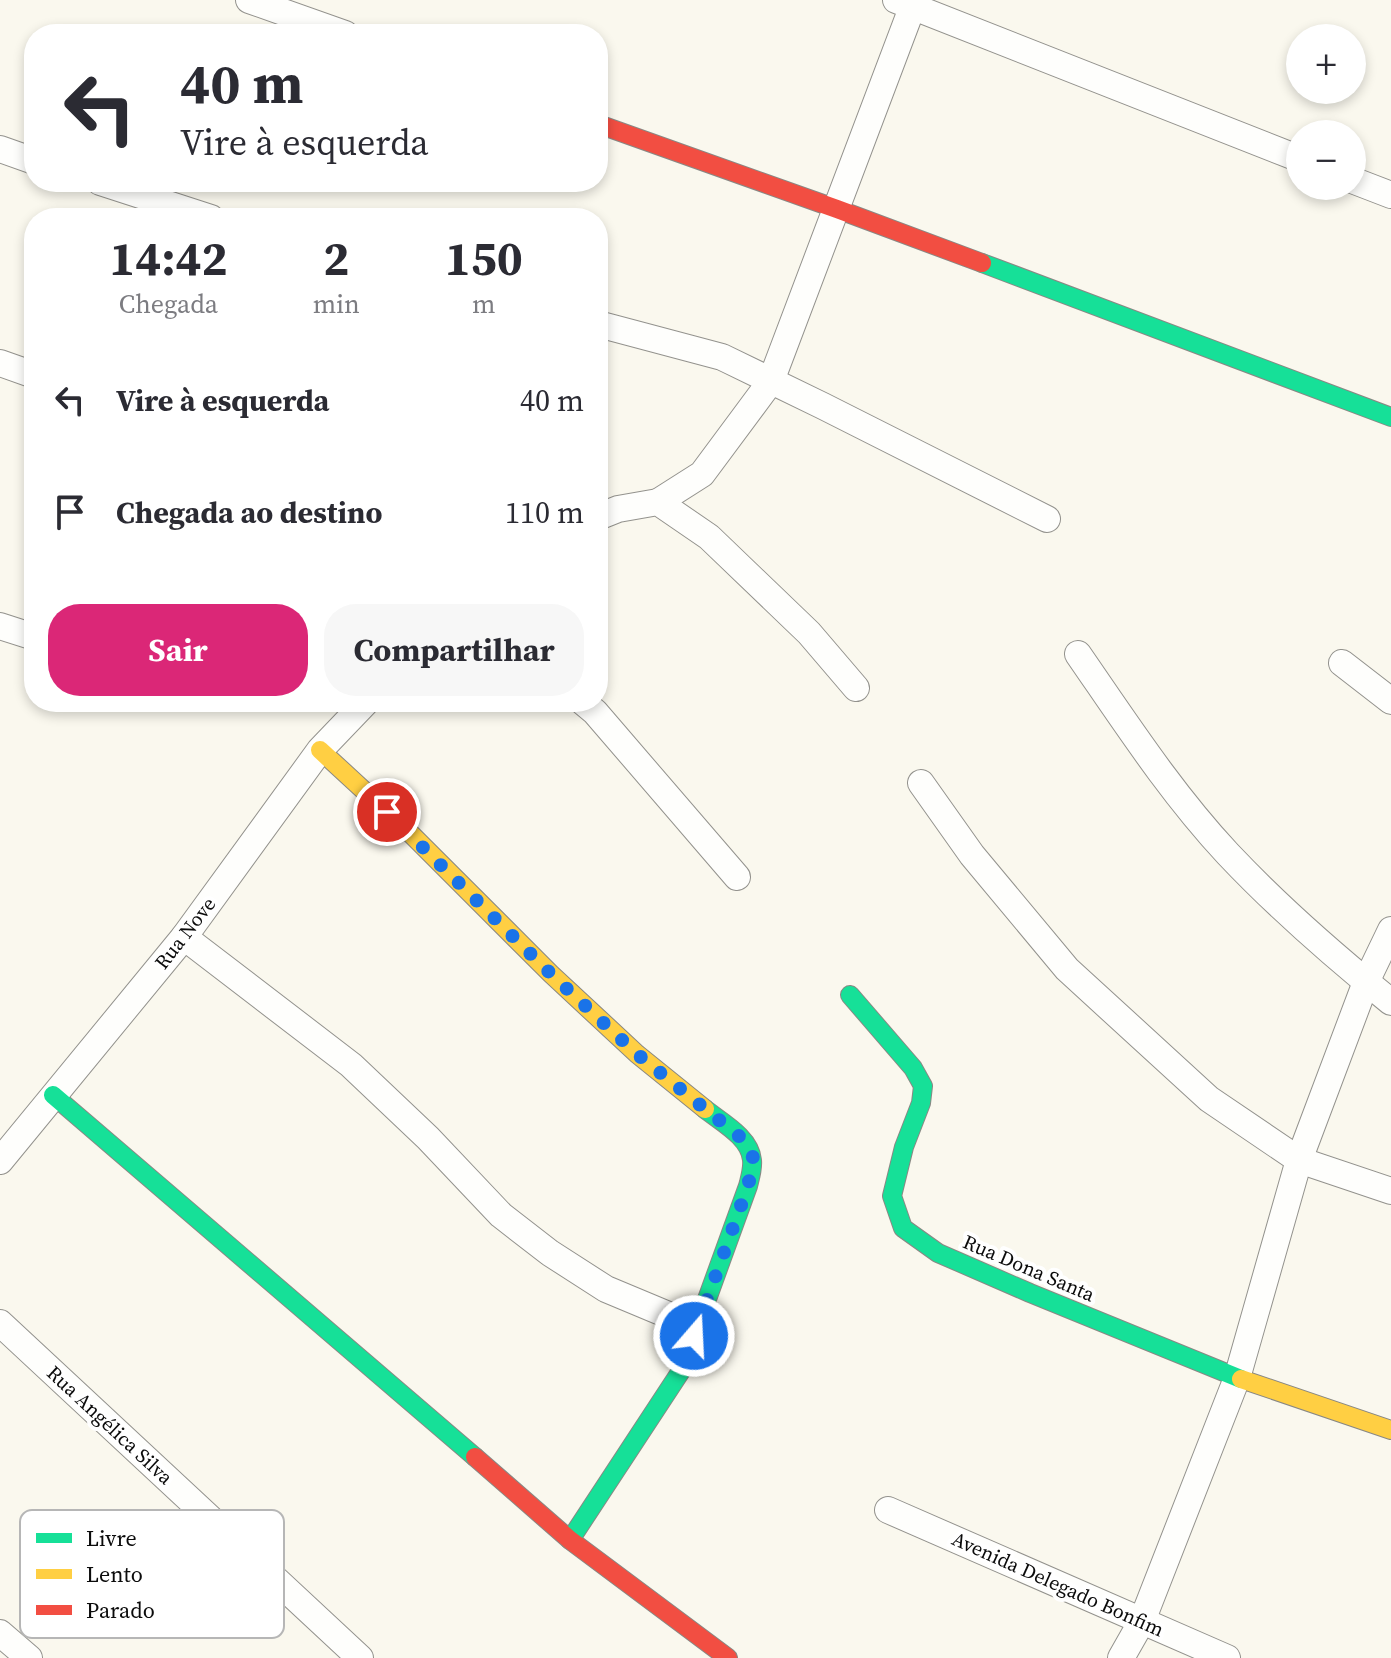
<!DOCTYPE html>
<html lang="pt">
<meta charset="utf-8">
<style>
:root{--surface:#fff;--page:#f7f7f7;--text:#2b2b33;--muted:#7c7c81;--accent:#db2777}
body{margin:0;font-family:"Source Serif 4",serif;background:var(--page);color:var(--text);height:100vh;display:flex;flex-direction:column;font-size:30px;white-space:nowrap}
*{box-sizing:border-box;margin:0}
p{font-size:26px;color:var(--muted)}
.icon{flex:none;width:44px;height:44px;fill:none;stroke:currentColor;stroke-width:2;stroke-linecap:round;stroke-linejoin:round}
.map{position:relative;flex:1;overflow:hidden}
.side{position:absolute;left:24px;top:208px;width:584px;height:504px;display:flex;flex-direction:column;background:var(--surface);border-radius:32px;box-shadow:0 4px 12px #0003}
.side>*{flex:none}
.guide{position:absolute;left:24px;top:24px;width:584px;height:168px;border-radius:32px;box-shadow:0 4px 12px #0003;background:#fff;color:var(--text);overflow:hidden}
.tools{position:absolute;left:1286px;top:24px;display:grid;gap:16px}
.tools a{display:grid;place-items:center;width:80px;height:80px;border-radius:50%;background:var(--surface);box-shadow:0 4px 12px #0003;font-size:40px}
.pin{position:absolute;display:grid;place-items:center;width:68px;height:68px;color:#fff;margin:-34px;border:4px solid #fff;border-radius:50%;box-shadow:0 2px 8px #0007}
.me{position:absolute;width:88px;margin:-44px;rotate:19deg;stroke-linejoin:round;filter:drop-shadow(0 0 6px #0008)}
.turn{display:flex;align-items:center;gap:28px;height:168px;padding:0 24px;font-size:36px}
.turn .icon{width:104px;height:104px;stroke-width:2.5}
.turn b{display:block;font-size:56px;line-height:68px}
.eta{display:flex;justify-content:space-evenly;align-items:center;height:136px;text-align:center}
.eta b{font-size:48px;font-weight:700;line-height:56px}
.primary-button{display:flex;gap:16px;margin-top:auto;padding:16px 24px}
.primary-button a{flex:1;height:92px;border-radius:32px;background:var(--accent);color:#fff;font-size:32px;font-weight:700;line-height:92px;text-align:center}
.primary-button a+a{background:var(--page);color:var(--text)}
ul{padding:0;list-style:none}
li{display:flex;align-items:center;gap:24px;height:112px;padding:0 24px}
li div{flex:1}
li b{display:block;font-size:30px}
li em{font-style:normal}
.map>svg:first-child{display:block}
</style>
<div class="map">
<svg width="1391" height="1658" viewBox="0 0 1391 1658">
<rect width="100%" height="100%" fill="#faf8ee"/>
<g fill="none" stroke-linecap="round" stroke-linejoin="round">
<g stroke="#93928d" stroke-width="28">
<g id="street">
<polyline points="249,0 345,34"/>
<polyline points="896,0 1300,159"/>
<polyline points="0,149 34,161"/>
<polyline points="1352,180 1391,195"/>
<polyline points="100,182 211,218"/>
<polyline points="598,324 722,357 823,406 1047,519"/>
<polyline points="0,363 34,375"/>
<polyline points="658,502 702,474 771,381 915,0"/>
<polyline points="598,517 618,509 658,502 709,537 809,633 856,688"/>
<polyline points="0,626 34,637"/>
<path d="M1078,654C1125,722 1171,793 1228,854C1278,907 1334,956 1391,1002"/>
<polyline points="1342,663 1391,701"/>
<polyline points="583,702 595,712 737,877"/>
<polyline points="921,783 972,855 1067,969 1209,1099 1299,1160 1391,1191"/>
<polyline points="184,937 351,1065 428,1138 501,1215 550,1253 606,1289 697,1327"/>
<polyline points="0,1161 184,937 320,750 366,702"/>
<polyline points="0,1323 360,1658"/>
<polyline points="888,1510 1227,1658"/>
<polyline points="0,1633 29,1658"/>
<polyline points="1121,1658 1142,1621 1237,1378 1299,1160 1366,982 1391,930"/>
</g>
</g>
<g stroke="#898884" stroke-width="20">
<g id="fast">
<polyline points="982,263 1391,417"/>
<polyline points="850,995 913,1068 923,1086 921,1103 904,1147 892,1196 903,1228 938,1253 1030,1293 1241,1379"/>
<polyline points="53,1095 475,1457"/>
<path d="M570,1540L681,1371L748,1186C750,1178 753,1169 752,1160C750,1137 721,1122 705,1109"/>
</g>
</g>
<g stroke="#898884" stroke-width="20">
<g id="slow">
<polyline points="320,750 410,833 551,974 637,1054 705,1109"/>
<polyline points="1241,1379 1391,1430"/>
</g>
</g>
<g stroke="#898884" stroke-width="20">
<g id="jam">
<polyline points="598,124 837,209 982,263"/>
<polyline points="475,1457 570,1540 728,1658"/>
</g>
</g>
<use href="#street" stroke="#fefefc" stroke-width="26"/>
<use href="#fast" stroke="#16e098" stroke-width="18"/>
<use href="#slow" stroke="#ffcf43" stroke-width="18"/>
<use href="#jam" stroke="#f24e42" stroke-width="18"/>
</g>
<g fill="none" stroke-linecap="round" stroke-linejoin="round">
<polyline stroke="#1a73e8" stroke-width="14" stroke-dasharray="0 25.2" points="387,812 551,974 637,1054 740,1137 754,1159 748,1186 694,1336"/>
</g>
<g text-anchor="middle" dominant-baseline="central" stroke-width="8" stroke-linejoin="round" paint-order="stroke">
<g font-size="20" fill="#0b0b0b" stroke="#fff">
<text transform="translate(185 933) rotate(-52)">Rua Nove</text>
<text transform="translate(1029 1268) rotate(23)">Rua Dona Santa</text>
<text transform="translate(110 1425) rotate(43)">Rua Angélica Silva</text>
<text transform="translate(1058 1584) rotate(24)">Avenida Delegado Bonfim</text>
</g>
</g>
<rect x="20" y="1510" width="264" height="128" rx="12" fill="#fff" stroke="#b6b6b6" stroke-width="2"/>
<rect x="36" y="1533" width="36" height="10" fill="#16e098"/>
<rect x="36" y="1569" width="36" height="10" fill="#ffcf43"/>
<rect x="36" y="1605" width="36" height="10" fill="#f24e42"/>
<g font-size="22" fill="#0b0b0b">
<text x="86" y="1546">Livre</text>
<text x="86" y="1582">Lento</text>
<text x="86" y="1618">Parado</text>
</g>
</svg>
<div class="tools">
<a>+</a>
<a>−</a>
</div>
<div class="pin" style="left:387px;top:812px;background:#d93025"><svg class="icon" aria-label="arrive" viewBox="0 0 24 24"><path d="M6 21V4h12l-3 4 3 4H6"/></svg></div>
<svg class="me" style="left:694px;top:1336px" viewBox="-20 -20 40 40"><circle r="17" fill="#1a73e8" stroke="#fff" stroke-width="3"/><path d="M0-11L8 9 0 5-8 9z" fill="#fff"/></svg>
<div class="guide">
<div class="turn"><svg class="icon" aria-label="left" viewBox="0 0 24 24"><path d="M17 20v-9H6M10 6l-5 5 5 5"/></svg><div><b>40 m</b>Vire à esquerda</div></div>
</div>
<section class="side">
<div class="eta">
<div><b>14:42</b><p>Chegada</p></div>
<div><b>2</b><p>min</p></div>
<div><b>150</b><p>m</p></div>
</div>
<ul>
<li><svg class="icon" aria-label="left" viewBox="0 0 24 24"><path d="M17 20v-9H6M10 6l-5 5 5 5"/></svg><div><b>Vire à esquerda</b></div><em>40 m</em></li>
<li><svg class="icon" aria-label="arrive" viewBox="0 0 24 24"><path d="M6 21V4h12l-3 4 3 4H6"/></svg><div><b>Chegada ao destino</b></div><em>110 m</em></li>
</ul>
<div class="primary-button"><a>Sair</a><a>Compartilhar</a></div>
</section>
</div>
